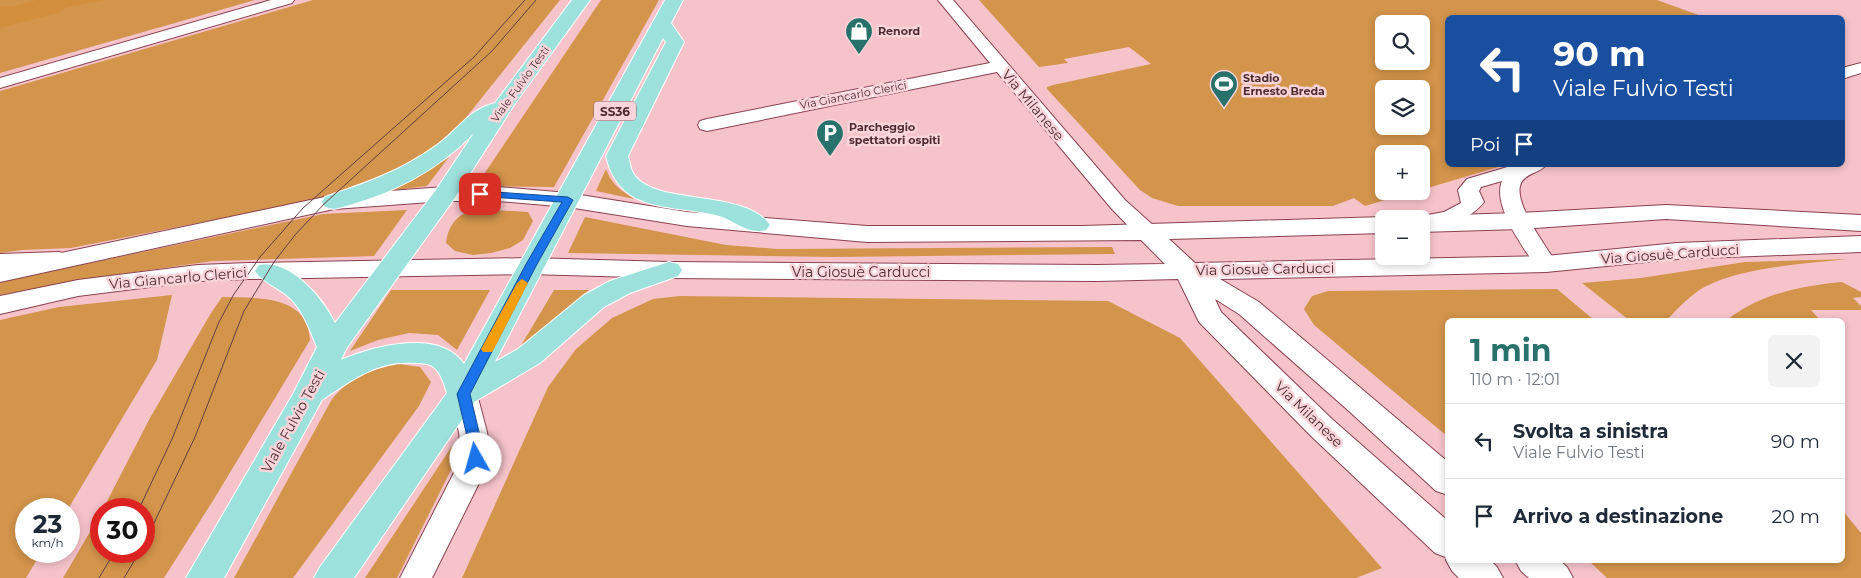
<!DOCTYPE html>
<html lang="it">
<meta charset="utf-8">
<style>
:root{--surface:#fff;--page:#f2f2f3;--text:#1f2937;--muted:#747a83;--line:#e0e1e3;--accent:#29726c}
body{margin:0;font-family:Montserrat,sans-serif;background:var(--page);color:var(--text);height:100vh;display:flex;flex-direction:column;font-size:19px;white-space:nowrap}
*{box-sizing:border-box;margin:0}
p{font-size:16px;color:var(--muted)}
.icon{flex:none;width:28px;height:28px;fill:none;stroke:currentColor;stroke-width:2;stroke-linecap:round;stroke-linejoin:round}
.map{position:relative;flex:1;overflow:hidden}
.side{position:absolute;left:1445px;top:318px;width:400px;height:245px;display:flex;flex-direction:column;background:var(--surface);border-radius:8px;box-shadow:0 2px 8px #0003}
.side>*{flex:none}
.banner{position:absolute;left:1445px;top:15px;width:400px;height:152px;border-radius:8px;box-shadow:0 2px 8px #0003;background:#1a4fa0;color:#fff;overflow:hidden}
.tools{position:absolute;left:1375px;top:15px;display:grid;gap:10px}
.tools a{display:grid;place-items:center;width:55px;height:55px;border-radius:8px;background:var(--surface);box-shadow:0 2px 8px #0003;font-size:25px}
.speed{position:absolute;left:15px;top:498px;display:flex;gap:10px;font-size:25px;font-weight:700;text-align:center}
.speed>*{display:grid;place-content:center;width:65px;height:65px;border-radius:50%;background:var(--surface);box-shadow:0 2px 8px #0003;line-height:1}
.speed small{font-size:12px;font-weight:400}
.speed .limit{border:8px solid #d22;background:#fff;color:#111}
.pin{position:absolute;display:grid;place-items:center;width:42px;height:42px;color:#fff;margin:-21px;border-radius:10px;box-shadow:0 2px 8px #0006}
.me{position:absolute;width:55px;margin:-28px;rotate:353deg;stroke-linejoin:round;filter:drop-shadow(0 0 4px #0008)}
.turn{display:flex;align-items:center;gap:18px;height:105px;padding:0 25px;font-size:22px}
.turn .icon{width:65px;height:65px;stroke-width:2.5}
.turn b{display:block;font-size:35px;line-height:42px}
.then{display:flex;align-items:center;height:48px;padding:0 25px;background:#0003;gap:10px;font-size:19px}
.round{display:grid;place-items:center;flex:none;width:52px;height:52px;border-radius:8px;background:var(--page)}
.summary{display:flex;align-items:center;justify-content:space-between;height:85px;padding:0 25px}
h1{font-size:30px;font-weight:700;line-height:38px;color:var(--accent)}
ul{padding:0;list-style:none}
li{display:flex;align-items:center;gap:15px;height:75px;padding:0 25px;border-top:1px solid var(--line)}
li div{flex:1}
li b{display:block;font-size:19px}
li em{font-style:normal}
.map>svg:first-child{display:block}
</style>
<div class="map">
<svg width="1861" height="578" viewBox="0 0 1861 578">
<rect width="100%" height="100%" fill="#f7c3cb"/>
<g fill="#d3944b" fill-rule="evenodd">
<polygon points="0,0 255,0 0,73"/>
<polygon points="313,0 560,0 444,145 414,166 345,194 71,248 22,250 0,253 0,91"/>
<polygon points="601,0 659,0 554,187 476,186"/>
<path d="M979,0H1657L1704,17L1448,18V165H1505L1421,190V154H1384V191H1415L1365,206L1354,198L1333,206H1178L1152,198L1140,190L1047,89V87L1053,85L1151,64L1129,47L1064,59L1068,63L1039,67ZM1384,24H1421V61H1384ZM1384,89H1421V126H1384Z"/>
<polygon points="449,157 427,186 379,192 403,182"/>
<path d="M606,169C611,184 622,191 634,199L596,191Z"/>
<path d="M478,209L528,212L533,221L523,240L510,248L491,253L473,255L455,251L446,243C448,224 459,212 478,209Z"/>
<polygon points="407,210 374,256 213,261 86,279 0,295 0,282 323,214"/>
<polygon points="585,217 726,245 778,249 1112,247 1115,254 834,257 568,253"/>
<path d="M1848,259C1805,264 1734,267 1698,291C1687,299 1676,310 1667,320H1629L1582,283L1641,278L1745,262Z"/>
<path d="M1842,282L1861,292V297L1853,298L1861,306V310H1811L1820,320H1727C1760,294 1800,286 1842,282Z"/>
<polygon points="1557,289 1594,320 1448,320 1447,436 1314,325 1304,309 1312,296 1328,291"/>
<polygon points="391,290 490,290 457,350 438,335 409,333 378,340 350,351"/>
<polygon points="554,290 589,290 570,308 519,349"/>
<polygon points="172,295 157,360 68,509 26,509 26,551 42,551 26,578 0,578 0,320 59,307"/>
<polygon points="680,296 1108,301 1180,338 1382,568 1356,578 462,578 548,387 576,349 612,318 653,299"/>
<path d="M222,297C256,298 308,294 310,340L214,499L164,578H63L101,513V551H144V509H103L150,418L211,313Z"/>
<path d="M398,364L420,367L431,382L419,406L293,578H234L332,399C354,374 367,371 398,364Z"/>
<polygon points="452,446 463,446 397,578 365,578"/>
<polygon points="1843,511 1861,533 1861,578 1607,578 1588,560 1842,560"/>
</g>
<polygon fill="#d38f3c" points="37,0 105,0 65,8 61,12 0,28 0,7 15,6"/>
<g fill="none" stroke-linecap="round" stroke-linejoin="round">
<g stroke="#8a4151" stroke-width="2">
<g id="street">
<polygon points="271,0 294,0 292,3 0,88 0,78"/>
<polygon points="938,0 953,0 1125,200 1155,227 1158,232 1155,237 1147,239 1139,237 1111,208 997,72 707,131 700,129 698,125 700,121 707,119 990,63"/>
<polygon points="1861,63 1861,73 1842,79 1842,68"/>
<path d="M1514,165H1546C1540,173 1526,173 1521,183C1512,202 1547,248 1557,264L1554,269L1546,271L1538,269C1524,249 1492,206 1502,181L1481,187L1479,191L1484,202C1472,218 1441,232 1421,228V219H1416L1417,217L1444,212L1461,203L1458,190L1467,179Z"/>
<polygon points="59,252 67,254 70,259 67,264 59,266 0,268 0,254"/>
<polygon points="463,385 473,387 477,394 487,432 491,459 432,578 400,578 461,459 459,432 449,394 453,387"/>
</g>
</g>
<g stroke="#8a4151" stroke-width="2">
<g id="secondary">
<polygon points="445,187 498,187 568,193 687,212 867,226 1082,226 1384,217 1389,219 1384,219 1384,233 1169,239 1195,263 1546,256 1677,243 1861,236 1861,252 1677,259 1546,272 1220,279 1259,302 1448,462 1448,495 1436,491 1350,412 1239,314 1215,299 1221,312 1333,420 1448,521 1448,558 1435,553 1311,436 1199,322 1178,279 1097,281 669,278 530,274 249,279 198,281 78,296 0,314 0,296 78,280 198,265 249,263 530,258 669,262 1097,265 1165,264 1141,240 867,242 687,226 568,207 498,201 445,201 334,209 0,282 0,266 334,195"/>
<polygon points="1666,205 1861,215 1861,231 1666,219 1519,229 1421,232 1421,219 1412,219 1421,216 1519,213"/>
<polygon points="1448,558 1448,560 1490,560 1497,567 1503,578 1459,578 1452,571 1446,560"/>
<polygon points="1515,560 1559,560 1567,567 1573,578 1529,578 1521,571"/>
</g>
</g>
<g stroke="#fff" stroke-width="2">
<path id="primary" d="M572,0H590L514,105L454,199L346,349L341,360C373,346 440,328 464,364L665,0H683L671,23L684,42L628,156C630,161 630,167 632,171C650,208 743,187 770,225L766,230C748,235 736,221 719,216C673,203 620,216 606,156L666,42L663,38L495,362L518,349L584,295L610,281L669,262L678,264L682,270L678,276L630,293L604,307L540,363L474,402L354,578H314L320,567L447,393C444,384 441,372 432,366C427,363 420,363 413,363C378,360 350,381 322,400L224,578H186L293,394L317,347C310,331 304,312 291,299C280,288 264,284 255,271L259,265C289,258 323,298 335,323L436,190L474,133C435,173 388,196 334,209L325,207L322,202L325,197C366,183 401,171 437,145C457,131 469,109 495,103Z"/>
</g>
<use href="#street" fill="#fff" fill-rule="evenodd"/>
<use href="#secondary" fill="#fff" fill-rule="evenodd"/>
<use href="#primary" fill="#9de1dc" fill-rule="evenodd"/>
<g stroke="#623e45" stroke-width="1">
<polyline points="139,509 172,439 219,322 234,294 260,257 303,208 474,57 525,0"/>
<polyline points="144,544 195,437 244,311 274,262 295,235 324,204 492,51 536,0"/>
<polyline points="99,578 115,551"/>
<polyline points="124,578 140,551"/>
</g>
</g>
<polygon fill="#1a73e8" stroke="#114b97" points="480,191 568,197 573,200 536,266 470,394 479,432 483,459 481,462 471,462 469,459 466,432 457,394 525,266 562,202 476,196 476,192"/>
<polygon fill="#f59e0b" points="522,279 528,283 494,349 492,352 483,352 481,349 517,283"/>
<defs>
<g id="shop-pin" transform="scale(1.4375)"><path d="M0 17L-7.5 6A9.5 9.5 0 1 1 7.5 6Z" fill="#29726c" stroke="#f9d5da"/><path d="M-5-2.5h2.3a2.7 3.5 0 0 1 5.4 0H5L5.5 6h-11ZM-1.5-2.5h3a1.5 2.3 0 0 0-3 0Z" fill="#fff"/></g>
<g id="stadium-pin" transform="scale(1.4375)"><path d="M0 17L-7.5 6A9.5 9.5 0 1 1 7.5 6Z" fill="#29726c" stroke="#f9d5da"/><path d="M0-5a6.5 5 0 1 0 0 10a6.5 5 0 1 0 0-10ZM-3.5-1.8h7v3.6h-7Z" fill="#fff"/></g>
<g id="parking-pin" transform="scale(1.4375)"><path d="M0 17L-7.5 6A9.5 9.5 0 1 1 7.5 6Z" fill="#29726c" stroke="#f9d5da"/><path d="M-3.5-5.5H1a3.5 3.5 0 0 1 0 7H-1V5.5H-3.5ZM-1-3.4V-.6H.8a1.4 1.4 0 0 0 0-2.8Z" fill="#fff"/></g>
</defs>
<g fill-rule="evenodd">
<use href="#shop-pin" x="859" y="31"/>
<use href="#stadium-pin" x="1224" y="84"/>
<use href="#parking-pin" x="830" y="133"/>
</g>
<g text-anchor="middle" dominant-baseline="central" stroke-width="5" stroke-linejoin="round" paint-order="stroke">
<g font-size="11" font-weight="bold" fill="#4d2c32" stroke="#f9d5da" text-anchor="start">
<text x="878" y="31">Renord</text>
<text x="1243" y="78">Stadio<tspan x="1243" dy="13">Ernesto Breda</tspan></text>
<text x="849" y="127">Parcheggio<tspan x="849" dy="13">spettatori ospiti</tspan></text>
</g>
<g font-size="11" fill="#4d2c32" stroke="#f9d5da">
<text transform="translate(520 84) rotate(-54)">Viale Fulvio Testi</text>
<text transform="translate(853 95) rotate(-11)">Via Giancarlo Clerici</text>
</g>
<rect fill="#f9d5da" stroke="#815f64" stroke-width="1" x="594" y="101.5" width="42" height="19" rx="4"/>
<g font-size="12" font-weight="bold" fill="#4d2c32">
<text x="615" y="111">SS36</text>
</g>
<g font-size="14" fill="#4d2c32" stroke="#f9d5da">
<text transform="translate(1033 105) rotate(50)">Via Milanese</text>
<text transform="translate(1670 254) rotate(-4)">Via Giosuè Carducci</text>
<text transform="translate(1265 269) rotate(-1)">Via Giosuè Carducci</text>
<text x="861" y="272">Via Giosuè Carducci</text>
<text transform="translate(178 278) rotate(-5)">Via Giancarlo Clerici</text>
<text transform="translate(1309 414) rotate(44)">Via Milanese</text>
<text transform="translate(293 421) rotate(-61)">Viale Fulvio Testi</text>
</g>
</g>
</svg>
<div class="tools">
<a><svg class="icon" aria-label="search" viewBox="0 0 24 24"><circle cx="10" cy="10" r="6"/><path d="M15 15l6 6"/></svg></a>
<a><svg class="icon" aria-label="layers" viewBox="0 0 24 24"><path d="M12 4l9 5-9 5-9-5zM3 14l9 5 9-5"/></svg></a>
<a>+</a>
<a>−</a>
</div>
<div class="speed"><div>23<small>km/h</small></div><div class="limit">30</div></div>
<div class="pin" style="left:480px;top:194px;background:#d93025"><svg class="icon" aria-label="arrive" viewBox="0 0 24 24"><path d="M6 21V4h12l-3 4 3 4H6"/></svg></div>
<svg class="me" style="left:476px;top:459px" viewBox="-20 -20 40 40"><circle r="19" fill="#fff"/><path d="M0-13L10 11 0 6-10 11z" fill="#1a73e8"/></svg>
<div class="banner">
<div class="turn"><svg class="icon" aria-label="left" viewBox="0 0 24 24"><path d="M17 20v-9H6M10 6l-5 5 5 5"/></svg><div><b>90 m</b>Viale Fulvio Testi</div></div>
<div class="then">Poi<svg class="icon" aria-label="arrive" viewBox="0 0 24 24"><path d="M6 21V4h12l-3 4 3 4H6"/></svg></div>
</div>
<section class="side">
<div class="summary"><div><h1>1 min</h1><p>110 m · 12:01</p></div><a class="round"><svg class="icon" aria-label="close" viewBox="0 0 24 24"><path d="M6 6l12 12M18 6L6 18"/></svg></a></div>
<ul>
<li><svg class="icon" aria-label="left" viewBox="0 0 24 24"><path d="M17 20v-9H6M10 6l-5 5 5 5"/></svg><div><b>Svolta a sinistra</b><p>Viale Fulvio Testi</p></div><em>90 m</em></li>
<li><svg class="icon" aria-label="arrive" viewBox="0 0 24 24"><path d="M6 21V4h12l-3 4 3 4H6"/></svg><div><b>Arrivo a destinazione</b></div><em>20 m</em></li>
</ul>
</section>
</div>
